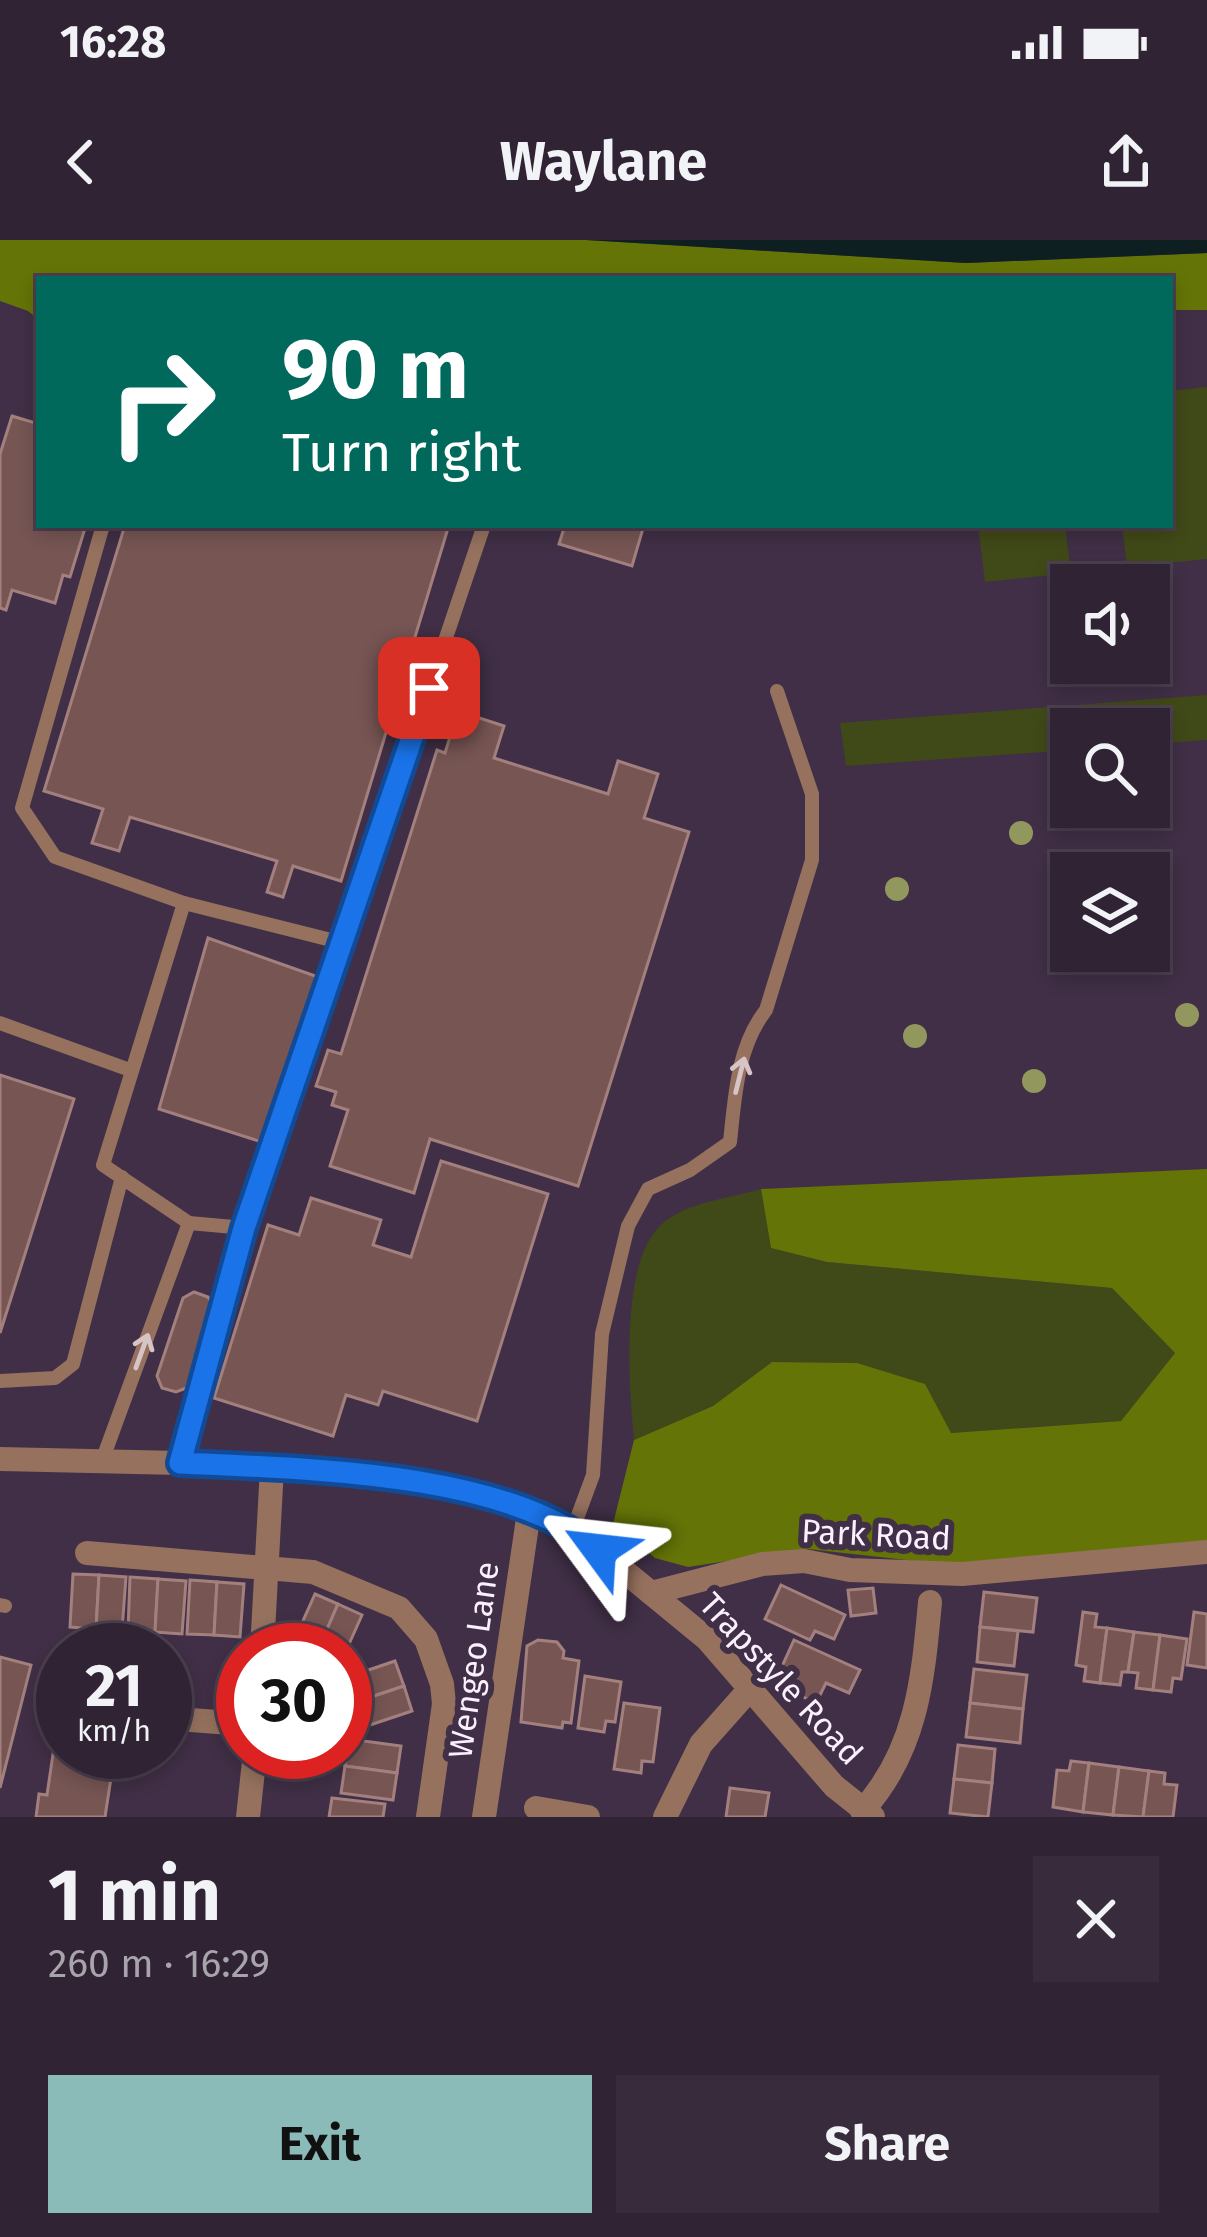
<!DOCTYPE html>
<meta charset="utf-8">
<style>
:root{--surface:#302334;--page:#382b3c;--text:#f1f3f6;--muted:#a8a4ac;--line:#4b404f;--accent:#8bbbb9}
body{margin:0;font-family:"Fira Sans",sans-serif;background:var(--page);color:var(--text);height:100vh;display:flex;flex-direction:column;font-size:45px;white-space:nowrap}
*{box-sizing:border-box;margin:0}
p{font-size:39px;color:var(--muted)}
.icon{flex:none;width:66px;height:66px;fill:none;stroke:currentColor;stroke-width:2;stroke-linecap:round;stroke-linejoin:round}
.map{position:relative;height:1577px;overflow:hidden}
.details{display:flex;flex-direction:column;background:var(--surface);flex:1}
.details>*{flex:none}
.banner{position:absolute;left:36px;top:36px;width:1137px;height:252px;border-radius:0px;box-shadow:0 6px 18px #0003,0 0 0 3px var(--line);background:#00695c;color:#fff;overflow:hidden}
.buttons{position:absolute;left:1050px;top:324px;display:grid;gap:24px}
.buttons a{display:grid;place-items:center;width:120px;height:120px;border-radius:0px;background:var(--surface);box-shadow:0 6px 18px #0003,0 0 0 3px var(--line);font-size:60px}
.speed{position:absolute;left:36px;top:1383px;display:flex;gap:24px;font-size:60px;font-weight:700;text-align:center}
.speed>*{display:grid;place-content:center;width:156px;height:156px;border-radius:50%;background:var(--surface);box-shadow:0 6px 18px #0003,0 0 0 3px var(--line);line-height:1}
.speed small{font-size:30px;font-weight:400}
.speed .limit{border:18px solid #d22;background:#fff;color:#111}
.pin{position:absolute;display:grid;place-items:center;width:102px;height:102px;color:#fff;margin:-51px;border-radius:24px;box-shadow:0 6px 18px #0006}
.me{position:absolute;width:132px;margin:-66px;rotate:300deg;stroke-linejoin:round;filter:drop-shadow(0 0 9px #0008)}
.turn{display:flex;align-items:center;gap:42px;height:252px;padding:0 48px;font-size:54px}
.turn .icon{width:156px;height:156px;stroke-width:2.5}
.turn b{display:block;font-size:84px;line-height:102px}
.round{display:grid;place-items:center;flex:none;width:126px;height:126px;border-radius:0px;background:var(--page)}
.summary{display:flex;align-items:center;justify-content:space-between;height:204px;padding:0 48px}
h1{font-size:72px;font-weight:700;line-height:90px}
.action{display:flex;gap:24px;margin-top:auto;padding:24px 48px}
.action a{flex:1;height:138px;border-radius:0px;background:var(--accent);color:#111;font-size:48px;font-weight:700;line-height:138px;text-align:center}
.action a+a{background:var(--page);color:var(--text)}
.status{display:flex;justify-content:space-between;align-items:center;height:84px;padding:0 60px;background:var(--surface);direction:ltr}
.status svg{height:33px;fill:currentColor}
header{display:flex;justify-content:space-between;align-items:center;height:156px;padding:0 48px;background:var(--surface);font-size:54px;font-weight:700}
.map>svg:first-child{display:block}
</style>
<div class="status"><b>16:28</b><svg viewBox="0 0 49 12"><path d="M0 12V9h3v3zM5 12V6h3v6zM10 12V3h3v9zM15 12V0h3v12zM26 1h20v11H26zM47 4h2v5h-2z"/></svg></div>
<header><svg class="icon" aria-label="back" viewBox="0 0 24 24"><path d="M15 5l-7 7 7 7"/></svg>Waylane<svg class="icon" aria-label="share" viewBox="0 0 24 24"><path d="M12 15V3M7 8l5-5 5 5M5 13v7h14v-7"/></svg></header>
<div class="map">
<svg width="1207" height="1577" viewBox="0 0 1207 1577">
<rect width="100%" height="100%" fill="#402f46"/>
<g fill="#404918">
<polygon points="1207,147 1207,319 1127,327 1122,285 1170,285 1170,151"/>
<polygon points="978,285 1065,285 1071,333 985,342"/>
<polygon points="1207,455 1207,500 1149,504 1149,489 1071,489 1071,510 846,526 840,483"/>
<path d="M761,949L771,1008L827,1022L1112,1048L1175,1113L1121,1181L950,1193L856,1123L772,1122L713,1166L634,1200C629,1148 619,1019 663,983C688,962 730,958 761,949Z"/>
</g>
<g fill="#647406">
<polygon points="0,0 586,0 966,23 1207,13 1207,70 1170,70 1170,39 39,39 39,80 28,71 0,61"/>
<polygon points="1207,929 1207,1303 987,1329 808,1309 688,1327 655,1318 613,1284 634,1200 713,1166 772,1122 857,1123 925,1144 951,1193 1121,1181 1175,1113 1112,1048 827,1022 771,1008 761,949"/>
</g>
<polygon fill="#0d1f21" points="587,0 1207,0 1207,13 966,23"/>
<g fill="#765553" stroke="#a3807e" stroke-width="3">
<polygon points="12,176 39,184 39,285 86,285 70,337 63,335 55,363 12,350 6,370 0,368 0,214"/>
<polygon points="125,285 449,285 341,641 293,626 283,657 267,652 277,621 130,577 119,611 92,603 103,569 44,551"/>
<polygon points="565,285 644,285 632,326 559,304"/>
<polygon points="458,471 504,486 494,518 608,554 618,521 658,534 644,578 689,592 578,946 430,899 414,953 330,926 348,870 332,865 336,852 316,846 328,810 341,814 437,510 445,513"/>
<polygon points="208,698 318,737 268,904 159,869"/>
<polygon points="0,835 74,859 0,1093"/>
<polygon points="441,921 548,954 477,1181 383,1151 378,1165 346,1155 333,1196 214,1158 268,985 299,995 311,958 381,980 373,1005 411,1017"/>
<polygon points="194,1052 208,1057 215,1069 189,1147 176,1152 162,1148 157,1136 183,1058"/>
<polygon points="73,1334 99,1335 96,1389 70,1387"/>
<polygon points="99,1335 126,1337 122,1390 96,1389"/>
<polygon points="130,1337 158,1339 155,1392 128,1391"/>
<polygon points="158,1339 186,1341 182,1394 155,1392"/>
<polygon points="190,1340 217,1342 214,1395 187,1394"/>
<polygon points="217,1342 244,1344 240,1397 214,1395"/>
<polygon points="781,1345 845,1375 834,1399 815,1391 810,1400 765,1379"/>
<polygon points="873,1348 876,1373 851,1376 848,1350"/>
<polygon points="984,1352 1037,1358 1033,1392 980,1387"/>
<polygon points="315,1354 338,1364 318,1410 308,1410 293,1403"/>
<polygon points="338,1364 362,1375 345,1413 318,1410"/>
<polygon points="1083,1372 1097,1374 1095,1387 1107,1388 1100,1443 1084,1441 1086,1427 1076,1425"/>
<polygon points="1194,1372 1207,1374 1207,1428 1187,1425"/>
<polygon points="980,1387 1018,1391 1014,1426 977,1422"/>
<polygon points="1107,1388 1134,1392 1128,1432 1122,1432 1120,1445 1100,1443"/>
<polygon points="1134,1392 1160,1395 1153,1450 1136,1448 1138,1433 1128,1432"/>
<polygon points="1160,1395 1187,1399 1181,1439 1173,1438 1171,1452 1153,1450"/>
<polygon points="538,1400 557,1402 564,1411 563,1418 579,1421 571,1483 563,1482 562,1488 521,1482 527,1406"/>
<polygon points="794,1400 860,1430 849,1453 826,1443 816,1463 791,1451 796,1441 779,1433"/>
<polygon points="0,1417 31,1425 0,1548"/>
<polygon points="395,1421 404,1446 353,1463 345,1438"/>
<polygon points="974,1429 1027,1435 1023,1469 970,1463"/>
<polygon points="585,1436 621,1442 615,1482 606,1481 604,1492 578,1488"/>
<polygon points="404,1446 412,1471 361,1488 353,1463"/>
<polygon points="624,1463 660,1468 653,1522 642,1521 641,1533 614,1529"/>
<polygon points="970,1463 1023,1469 1020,1503 966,1497"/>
<polygon points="58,1480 63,1481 63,1512 115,1512 105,1577 36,1577 39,1554 47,1555"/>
<polygon points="349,1499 401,1506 397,1533 345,1526"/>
<polygon points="958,1505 995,1509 992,1543 954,1539"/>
<polygon points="1071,1521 1089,1523 1083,1572 1053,1567 1057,1530 1069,1531"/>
<polygon points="1089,1523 1119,1527 1113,1575 1083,1572"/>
<polygon points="345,1526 397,1533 393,1560 341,1553"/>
<polygon points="1119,1527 1149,1531 1143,1577 1113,1575"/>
<polygon points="1149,1531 1165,1533 1164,1544 1177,1545 1173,1577 1143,1577"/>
<polygon points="954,1539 992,1543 988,1577 950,1573"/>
<polygon points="730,1548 769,1553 765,1577 726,1577"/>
<polygon points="332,1558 385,1564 383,1577 329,1577"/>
</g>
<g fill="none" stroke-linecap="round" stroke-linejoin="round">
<g stroke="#95715e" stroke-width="14">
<polyline points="103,285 22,568 55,617 184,663"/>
<polygon points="184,663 343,703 245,988 189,983 103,925"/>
<polyline points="343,703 484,285"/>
<polyline points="0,783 130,830"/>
<polyline points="0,1141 55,1138 73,1124 122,937"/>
<polyline points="102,1221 189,983"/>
<polyline points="180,1223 245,988"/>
<path d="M573,1289L593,1235L602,1094L628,986L648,949L690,930L730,902C735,856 737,807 766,770L812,620V554L777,451"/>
<polyline points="0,1365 5,1366"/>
</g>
<g stroke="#95715e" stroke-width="24">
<polyline points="0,1219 180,1223 399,1238 477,1253 573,1289 707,1399 834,1546 873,1577"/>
<polyline points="87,1313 313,1332 399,1368 426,1399 442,1444 444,1464 428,1577"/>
<polyline points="651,1353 762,1324 804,1321 850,1330 962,1334 1207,1312"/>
<polyline points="262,1410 272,1228"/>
<polyline points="165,1478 243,1484"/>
<polyline points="536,1568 588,1577"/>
<path d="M862,1571C917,1511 923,1439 930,1362"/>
<polyline points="248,1577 255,1512"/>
<polyline points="484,1577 529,1272"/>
<polyline points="665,1577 701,1504 749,1450"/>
</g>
</g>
<g fill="#91975d">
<circle cx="1021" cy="593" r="12"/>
<circle cx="897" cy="649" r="12"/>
<circle cx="1187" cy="775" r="12"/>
<circle cx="915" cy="796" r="12"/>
<circle cx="1034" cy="841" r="12"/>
</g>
<defs><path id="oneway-shaft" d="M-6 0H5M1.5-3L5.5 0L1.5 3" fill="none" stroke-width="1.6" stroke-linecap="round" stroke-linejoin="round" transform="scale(3)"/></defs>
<g stroke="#d7c4c6">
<use href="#oneway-shaft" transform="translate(740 835) rotate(-76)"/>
<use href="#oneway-shaft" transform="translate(142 1111) rotate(-70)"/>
</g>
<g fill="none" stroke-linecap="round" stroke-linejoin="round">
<g stroke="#114b97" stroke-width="30">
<path id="route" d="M429,448L244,988L180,1223C302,1229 503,1230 599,1310"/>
</g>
<use href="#route" stroke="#1a73e8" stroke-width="21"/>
</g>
<g text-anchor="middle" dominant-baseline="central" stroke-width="12" stroke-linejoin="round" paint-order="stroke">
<g font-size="33" fill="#faf0fe" stroke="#402f46">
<text transform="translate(876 1295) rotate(3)">Park Road</text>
<text transform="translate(474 1420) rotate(-82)">Wengeo Lane</text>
<text transform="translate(781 1439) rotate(47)">Trapstyle Road</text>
</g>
</g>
</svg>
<div class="buttons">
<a><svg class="icon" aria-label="sound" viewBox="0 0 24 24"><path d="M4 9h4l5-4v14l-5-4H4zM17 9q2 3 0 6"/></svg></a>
<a><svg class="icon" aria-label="search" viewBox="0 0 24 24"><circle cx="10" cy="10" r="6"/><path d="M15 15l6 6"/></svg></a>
<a><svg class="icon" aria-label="layers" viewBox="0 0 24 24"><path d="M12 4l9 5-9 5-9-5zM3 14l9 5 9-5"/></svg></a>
</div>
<div class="speed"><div>21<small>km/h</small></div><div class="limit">30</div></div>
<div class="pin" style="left:429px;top:448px;background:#d93025"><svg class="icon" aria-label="arrive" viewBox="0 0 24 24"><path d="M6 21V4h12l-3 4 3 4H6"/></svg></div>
<svg class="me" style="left:599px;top:1310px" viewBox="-20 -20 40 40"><path d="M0-17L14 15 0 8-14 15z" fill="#1a73e8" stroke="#fff" stroke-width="4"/></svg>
<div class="banner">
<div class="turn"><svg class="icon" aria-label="right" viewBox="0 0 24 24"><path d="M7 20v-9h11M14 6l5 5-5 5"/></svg><div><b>90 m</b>Turn right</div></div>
</div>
</div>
<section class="details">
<div class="summary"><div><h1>1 min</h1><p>260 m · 16:29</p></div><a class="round"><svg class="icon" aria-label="close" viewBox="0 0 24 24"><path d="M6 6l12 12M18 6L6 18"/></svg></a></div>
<div class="action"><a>Exit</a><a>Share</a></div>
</section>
